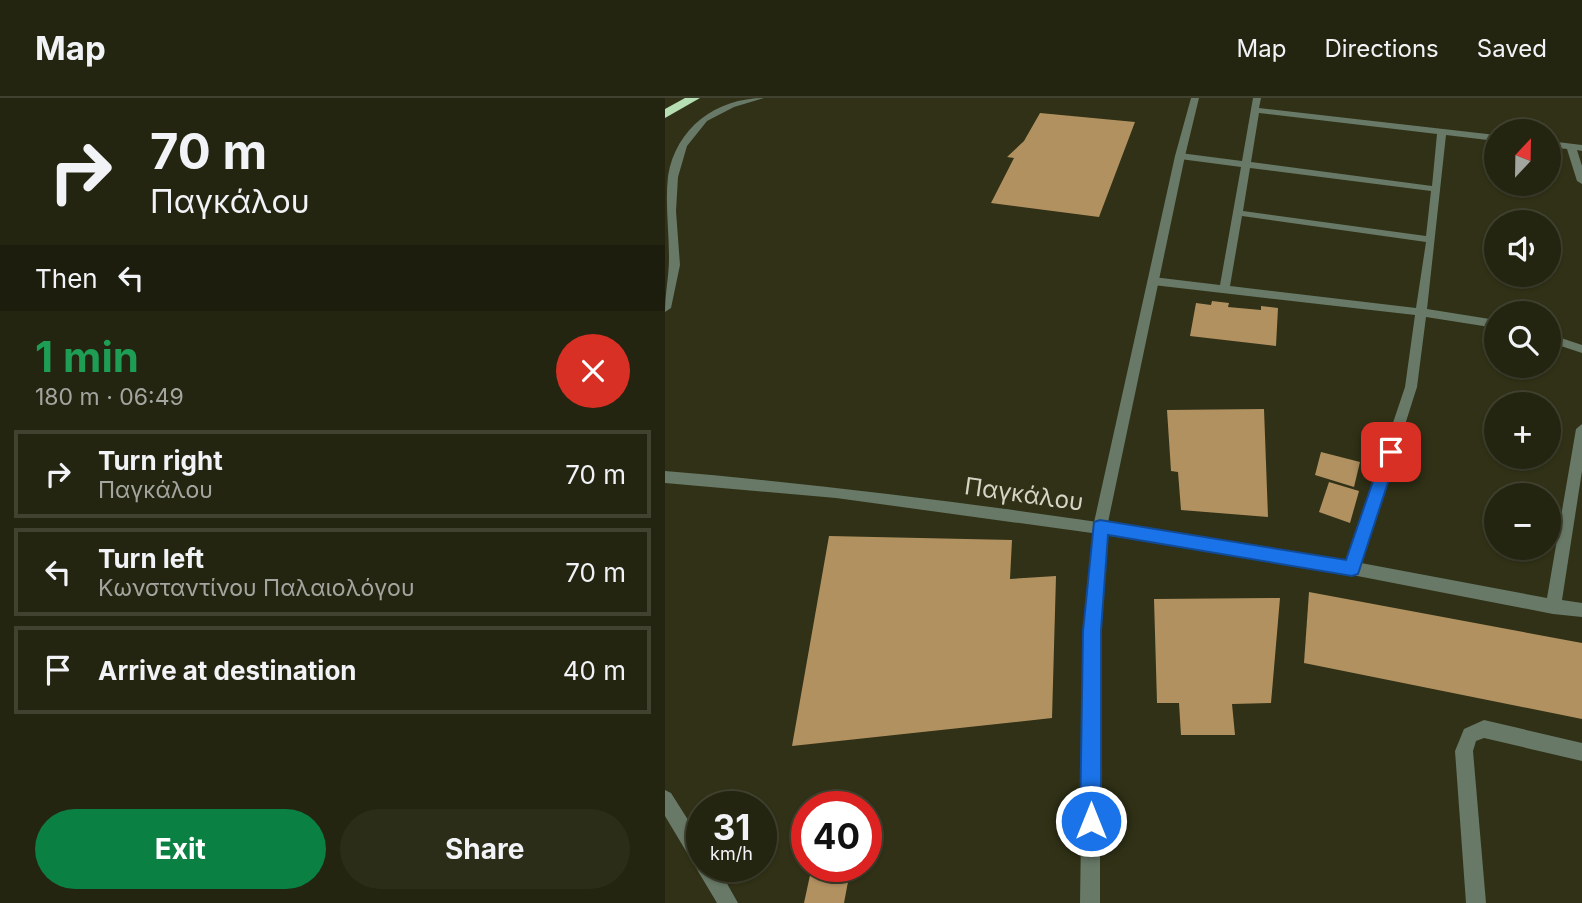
<!DOCTYPE html>
<meta charset="utf-8">
<style>
:root{--surface:#242510;--page:#2c2d19;--text:#f1f3f6;--muted:#a3a59f;--line:#414230;--accent:#0b8043}
body{margin:0;font-family:Inter,sans-serif;background:var(--page);color:var(--text);height:100vh;display:flex;flex-direction:column;font-size:26px;white-space:nowrap}
*{box-sizing:border-box;margin:0}
p{font-size:23px;color:var(--muted)}
.icon{flex:none;width:38px;height:38px;fill:none;stroke:currentColor;stroke-width:2;stroke-linecap:round;stroke-linejoin:round}
.map{position:relative;flex:1;overflow:hidden}
.panel{display:flex;flex-direction:column;background:var(--surface);width:665px}
.panel>*{flex:none}
.hud{background:#242510;color:var(--text);overflow:hidden}
.needle{width:46px;rotate:22deg}
.tools{position:absolute;left:819px;top:21px;display:grid;gap:14px}
.tools a{display:grid;place-items:center;width:77px;height:77px;border-radius:50%;background:var(--surface);box-shadow:0 2px 5px #0004,0 0 0 2px var(--line);font-size:35px}
.speed{position:absolute;left:21px;top:693px;display:flex;gap:14px;font-size:35px;font-weight:700;text-align:center}
.speed>*{display:grid;place-content:center;width:91px;height:91px;border-radius:50%;background:var(--surface);box-shadow:0 2px 5px #0004,0 0 0 2px var(--line);line-height:1}
.speed small{font-size:18px;font-weight:400}
.speed .limit{border:10px solid #d22;background:#fff;color:#111}
.pin{position:absolute;display:grid;place-items:center;width:60px;height:60px;color:#fff;margin:-30px;border-radius:14px;box-shadow:0 4px 10px #0006}
.me{position:absolute;width:77px;margin:-38px;rotate:0deg;stroke-linejoin:round;filter:drop-shadow(0 0 5px #0008)}
.turn{display:flex;align-items:center;gap:24px;height:147px;padding:0 35px;font-size:32px}
.turn .icon{width:91px;height:91px;stroke-width:2.5}
.turn b{display:block;font-size:49px;line-height:60px}
.then{display:flex;align-items:center;height:66px;padding:0 35px;background:#0003;gap:14px;font-size:26px}
.round{display:grid;place-items:center;flex:none;width:74px;height:74px;border-radius:37px;background:var(--page)}
.summary{display:flex;align-items:center;justify-content:space-between;height:119px;padding:0 35px}
h1{font-size:42px;font-weight:700;line-height:52px;color:#1e9e55}
.cta{display:flex;gap:14px;margin-top:auto;padding:14px 35px}
.cta a{flex:1;height:80px;border-radius:42px;background:var(--accent);color:#fff;font-size:28px;font-weight:700;line-height:80px;text-align:center}
.cta a+a{background:var(--page);color:var(--text)}
ul{padding:0;list-style:none}
li{display:flex;align-items:center;gap:21px;height:88px;margin:0 14px 10px;padding:0 21px;border:4px solid var(--line);border-radius:0px}
li div{flex:1}
li b{display:block;font-size:26px}
li em{font-style:normal}
header{display:flex;align-items:center;gap:42px;box-sizing:border-box;height:98px;padding:0 35px;background:var(--surface);border-bottom:2px solid var(--line)}
header strong{font-size:33px}
nav{display:flex;gap:38px;margin-inline-start:auto;font-size:24px}
main{display:flex;flex:1;min-height:0}
.map>svg:first-child{display:block}
</style>
<header>
<strong>Map</strong>
<nav><a>Map</a><a>Directions</a><a>Saved</a></nav>
</header>
<main>
<section class="panel">
<div class="hud">
<div class="turn"><svg class="icon" aria-label="right" viewBox="0 0 24 24"><path d="M7 20v-9h11M14 6l5 5-5 5"/></svg><div><b>70 m</b>Παγκάλου</div></div>
<div class="then">Then<svg class="icon" aria-label="left" viewBox="0 0 24 24"><path d="M17 20v-9H6M10 6l-5 5 5 5"/></svg></div>
</div>
<div class="summary"><div><h1>1 min</h1><p>180 m · 06:49</p></div><a class="round" style="background:#d93025;color:#fff"><svg class="icon" aria-label="close" viewBox="0 0 24 24"><path d="M6 6l12 12M18 6L6 18"/></svg></a></div>
<ul>
<li><svg class="icon" aria-label="right" viewBox="0 0 24 24"><path d="M7 20v-9h11M14 6l5 5-5 5"/></svg><div><b>Turn right</b><p>Παγκάλου</p></div><em>70 m</em></li>
<li><svg class="icon" aria-label="left" viewBox="0 0 24 24"><path d="M17 20v-9H6M10 6l-5 5 5 5"/></svg><div><b>Turn left</b><p>Κωνσταντίνου Παλαιολόγου</p></div><em>70 m</em></li>
<li><svg class="icon" aria-label="arrive" viewBox="0 0 24 24"><path d="M6 21V4h12l-3 4 3 4H6"/></svg><div><b>Arrive at destination</b></div><em>40 m</em></li>
</ul>
<div class="cta"><a>Exit</a><a>Share</a></div>
</section>
<div class="map">
<svg width="917" height="805" viewBox="0 0 917 805">
<rect width="100%" height="100%" fill="#303116"/>
<g fill="#b29161">
<polygon points="375,15 470,24 434,119 326,105 349,60 342,59 359,43"/>
<polygon points="547,203 564,205 563,209 596,212 596,208 613,210 611,248 525,238 531,205 546,207"/>
<polygon points="599,311 603,419 516,412 513,374 506,373 502,312"/>
<polygon points="656,354 695,364 689,389 650,377"/>
<polygon points="664,384 694,393 685,425 654,414"/>
<polygon points="164,438 347,442 345,481 391,478 387,620 127,648"/>
<polygon points="644,494 917,545 917,621 639,565"/>
<polygon points="615,500 606,605 567,606 570,637 516,637 514,605 492,605 489,501"/>
<polygon points="147,768 186,768 179,805 139,805"/>
</g>
<g fill="none" stroke-linecap="round" stroke-linejoin="round">
<g fill="#687967" fill-rule="evenodd">
<path d="M588,0H596L594,10L831,37V43L781,37L762,211L831,222V230L761,219L752,289L696,465L882,500L911,331L917,326V373L897,502L917,505V519L888,516L682,476L427,435L171,400L0,385V373C229,392 455,426 682,462L740,289L750,217L488,187L483,183L488,179L555,187L576,69L515,61L510,58L515,55L577,63ZM594,15L772,36L767,88L586,64ZM585,70L766,93L761,138L578,113ZM577,118L761,144L751,210L565,188Z"/>
<polygon points="884,43 917,47 917,53 912,52 917,68 917,86 912,83 902,51 884,49"/>
<polygon points="884,236 917,247 917,255 884,244"/>
<polygon points="819,622 917,645 917,663 819,640 811,643 808,653 821,805 801,805 790,653 799,631"/>
</g>
<g fill="#687967" fill-rule="evenodd">
<path d="M99,0L69,9L42,23L22,48L13,79L11,113L15,167L6,210L0,214C0,195 4,178 4,160C4,132 0,105 3,78C11,30 51,0 99,0Z"/>
<polygon points="526,0 534,0 520,58 442,429 435,533 435,805 415,805 419,533 428,429 510,58"/>
<polygon points="0,692 6,695 37,744 37,768 52,768 73,805 52,805 0,718"/>
</g>
<polygon fill="#b6e0b3" fill-rule="evenodd" points="20,0 35,0 0,20 0,11"/>
</g>
<polygon fill="#1a73e8" stroke="#114b97" stroke-width="2" points="726,348 733,354 695,470 693,476 687,478 443,437 436,533 436,723 433,731 426,734 418,731 415,723 418,533 429,424 435,422 681,462 718,354"/>
<g text-anchor="middle" dominant-baseline="central" stroke-width="7" stroke-linejoin="round" paint-order="stroke">
<g font-size="24" fill="#d4d5c5" stroke="#303116">
<text transform="translate(359 396) rotate(8)">Παγκάλου</text>
</g>
</g>
</svg>
<div class="tools">
<a><svg class="needle" viewBox="-14 -14 28 28"><path d="M0-13l5 13h-10z" fill="#e53935"/><path d="M0 13l5-13h-10z" fill="#a3a59f"/></svg></a>
<a><svg class="icon" aria-label="sound" viewBox="0 0 24 24"><path d="M4 9h4l5-4v14l-5-4H4zM17 9q2 3 0 6"/></svg></a>
<a><svg class="icon" aria-label="search" viewBox="0 0 24 24"><circle cx="10" cy="10" r="6"/><path d="M15 15l6 6"/></svg></a>
<a>+</a>
<a>−</a>
</div>
<div class="speed"><div>31<small>km/h</small></div><div class="limit">40</div></div>
<div class="pin" style="left:726px;top:354px;background:#d93025"><svg class="icon" aria-label="arrive" viewBox="0 0 24 24"><path d="M6 21V4h12l-3 4 3 4H6"/></svg></div>
<svg class="me" style="left:426px;top:723px" viewBox="-20 -20 40 40"><circle r="17" fill="#1a73e8" stroke="#fff" stroke-width="3"/><path d="M0-11L8 9 0 5-8 9z" fill="#fff"/></svg>
</div>
</main>
